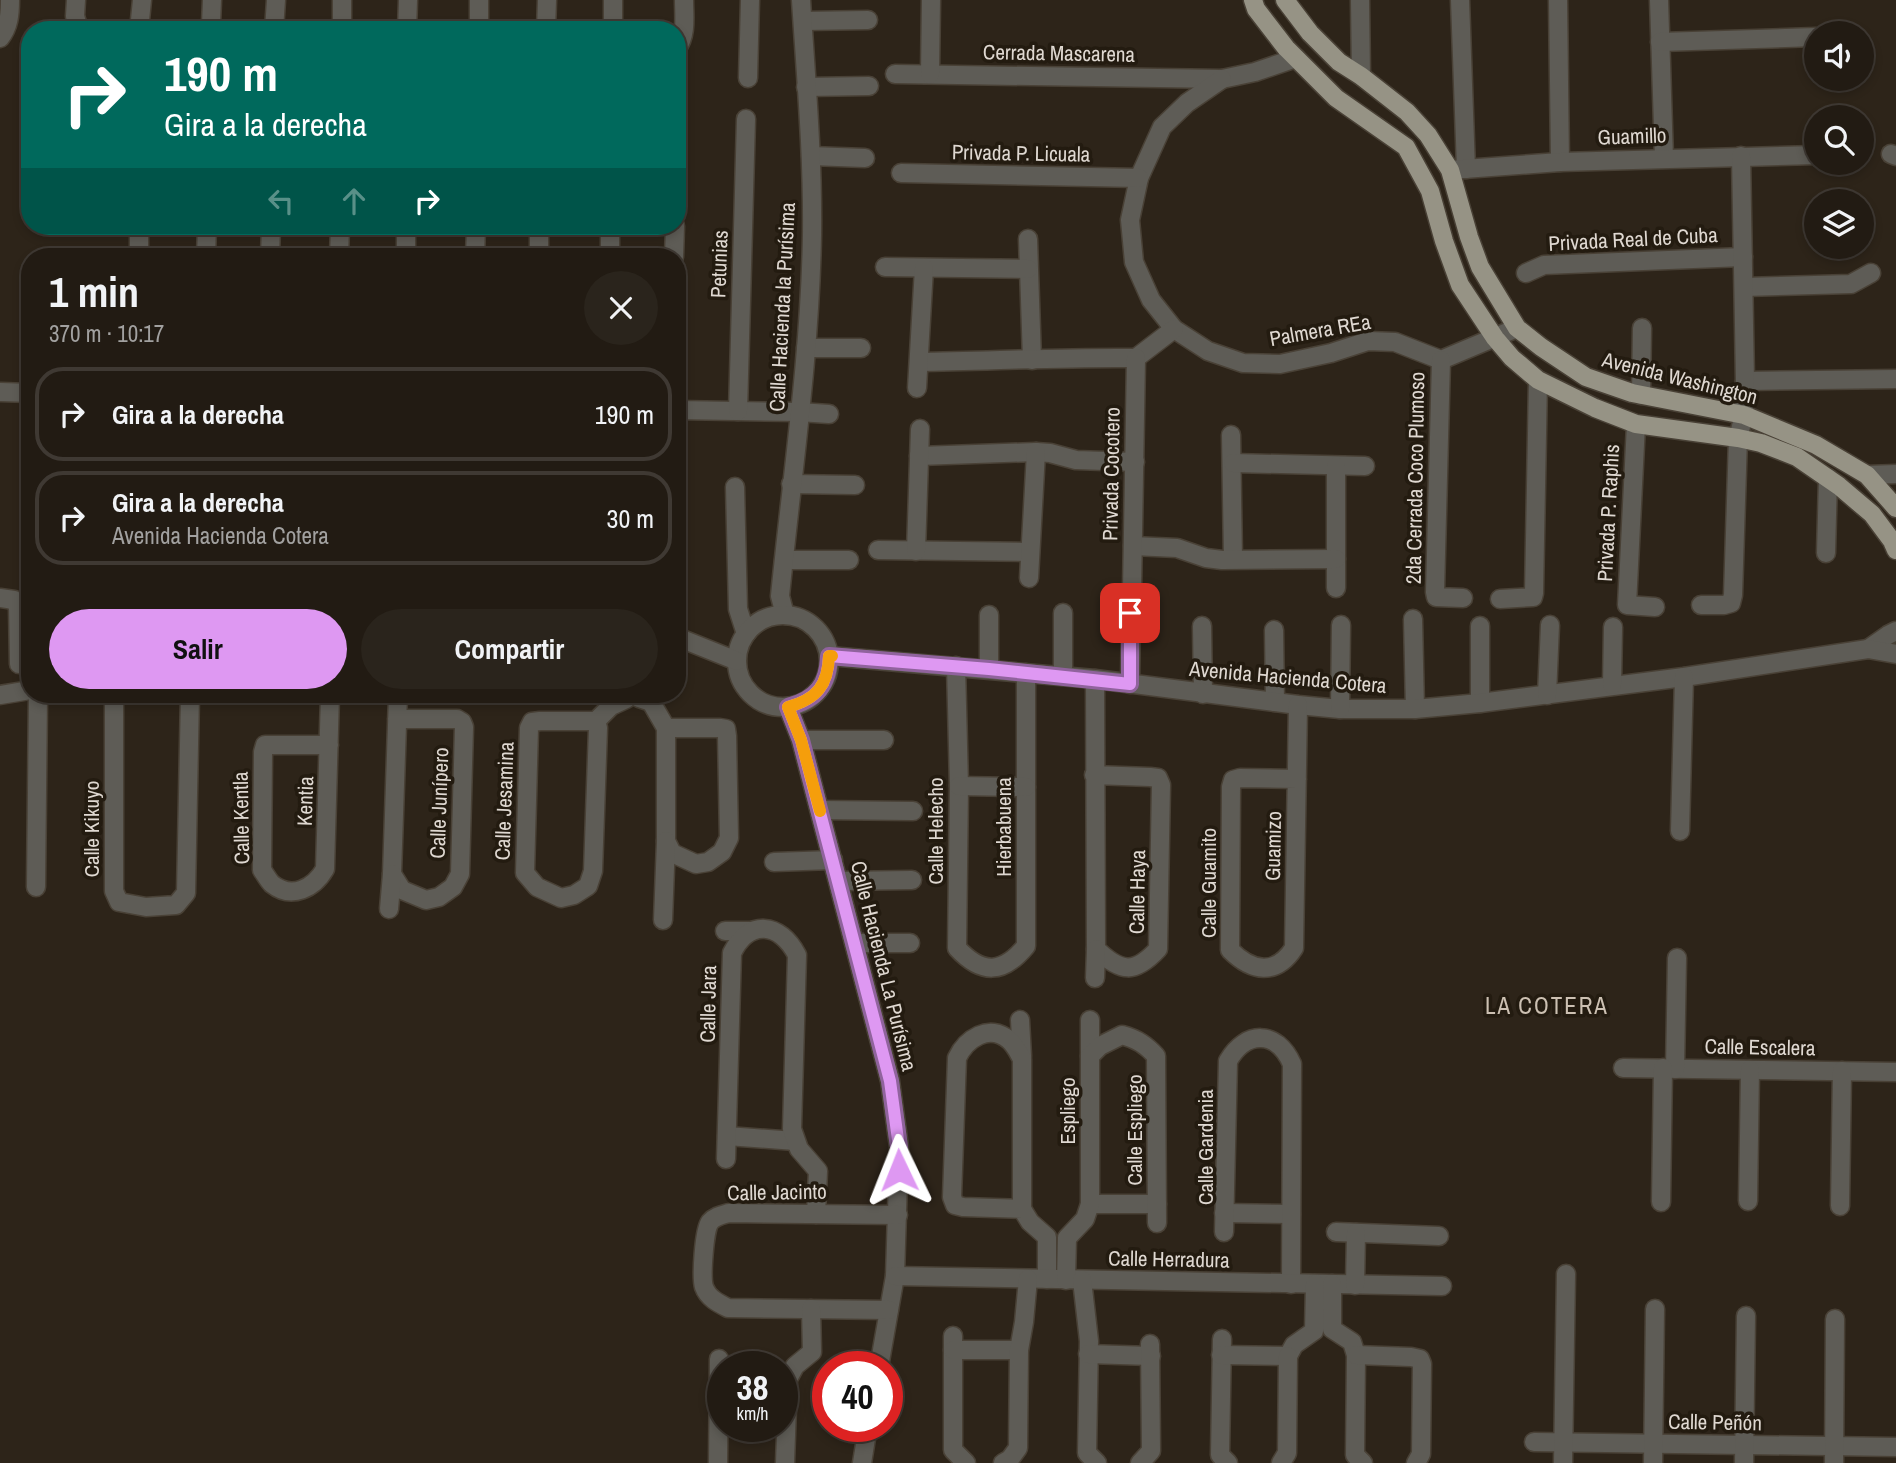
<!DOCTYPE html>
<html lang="es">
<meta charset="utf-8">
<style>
:root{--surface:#221b13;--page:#2a241c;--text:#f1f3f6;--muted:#a2a1a0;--line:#3f3933;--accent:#de98f2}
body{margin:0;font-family:"Archivo Narrow",sans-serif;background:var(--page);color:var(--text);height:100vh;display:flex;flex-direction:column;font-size:26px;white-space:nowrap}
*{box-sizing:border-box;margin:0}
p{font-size:23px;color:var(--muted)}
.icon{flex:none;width:38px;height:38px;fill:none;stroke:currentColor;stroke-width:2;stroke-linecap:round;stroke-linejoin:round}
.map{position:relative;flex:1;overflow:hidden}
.side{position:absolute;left:21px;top:248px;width:665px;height:455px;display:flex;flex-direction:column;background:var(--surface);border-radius:28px;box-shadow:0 4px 10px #0003,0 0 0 2px var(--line)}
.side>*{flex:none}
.hud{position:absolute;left:21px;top:21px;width:665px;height:214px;border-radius:28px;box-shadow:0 4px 10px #0003,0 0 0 2px var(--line);background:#00695c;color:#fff;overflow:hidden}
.fabs{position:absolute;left:1804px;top:21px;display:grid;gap:14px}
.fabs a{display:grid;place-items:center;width:70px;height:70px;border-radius:50%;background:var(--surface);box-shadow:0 4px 10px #0003,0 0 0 2px var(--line);font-size:35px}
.speed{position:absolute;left:707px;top:1351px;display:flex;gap:14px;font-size:35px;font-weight:700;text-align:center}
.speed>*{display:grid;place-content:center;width:91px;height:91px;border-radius:50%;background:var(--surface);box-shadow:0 4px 10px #0003,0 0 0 2px var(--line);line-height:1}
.speed small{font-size:18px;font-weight:400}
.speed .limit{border:10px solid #d22;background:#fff;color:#111}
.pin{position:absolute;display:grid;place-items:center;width:60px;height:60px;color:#fff;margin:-30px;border-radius:14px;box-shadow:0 4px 10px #0006}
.me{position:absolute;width:77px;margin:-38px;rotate:358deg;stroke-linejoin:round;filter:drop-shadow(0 0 5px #0008)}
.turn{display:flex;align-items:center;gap:24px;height:147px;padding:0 28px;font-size:32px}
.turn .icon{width:91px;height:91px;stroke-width:2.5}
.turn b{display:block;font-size:49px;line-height:60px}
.lanes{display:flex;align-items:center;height:66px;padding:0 28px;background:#0003;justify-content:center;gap:35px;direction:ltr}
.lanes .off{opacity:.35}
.round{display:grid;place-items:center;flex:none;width:74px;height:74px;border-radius:37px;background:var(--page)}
.head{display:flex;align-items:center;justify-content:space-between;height:119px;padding:0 28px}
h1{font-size:42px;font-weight:800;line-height:52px}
.primary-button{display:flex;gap:14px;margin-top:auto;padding:14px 28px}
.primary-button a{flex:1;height:80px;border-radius:42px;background:var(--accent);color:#111;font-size:28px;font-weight:800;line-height:80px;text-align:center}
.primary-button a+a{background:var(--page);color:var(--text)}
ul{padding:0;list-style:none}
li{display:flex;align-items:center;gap:21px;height:94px;margin:0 14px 10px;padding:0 14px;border:4px solid var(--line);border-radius:28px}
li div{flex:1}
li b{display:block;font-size:26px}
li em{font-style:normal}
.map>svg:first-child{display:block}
</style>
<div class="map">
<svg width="1896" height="1463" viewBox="0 0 1896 1463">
<rect width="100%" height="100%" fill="#2d2419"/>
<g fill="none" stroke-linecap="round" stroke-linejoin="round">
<g stroke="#494136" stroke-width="21">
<g id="minor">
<polyline points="76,0 75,16 79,30"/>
<polyline points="212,0 211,24 214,30"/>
<polyline points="342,0 342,30"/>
<polyline points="479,0 479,30"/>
<polyline points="613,0 613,30"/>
<polyline points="1360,0 1361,76"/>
<polyline points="1460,0 1466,169"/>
<polyline points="1558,0 1560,162"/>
<polyline points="1659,0 1664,158"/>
<polyline points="803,21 868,20"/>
<polyline points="139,30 142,0"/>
<polyline points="274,30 276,0"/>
<polyline points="407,30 408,0"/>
<polyline points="546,30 547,0"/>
<path d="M0,38C9,27 10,14 10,0"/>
<polyline points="1660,42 1816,37"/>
<path d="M677,48C687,35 684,16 684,0"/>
<polyline points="895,74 1222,79 1255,72 1296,58"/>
<polyline points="930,74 931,0"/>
<polyline points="748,78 750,0"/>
<polyline points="1222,79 1187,103 1162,127 1139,178 1130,220 1134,262 1151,300 1174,329 1208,351 1243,363 1280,364 1331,353 1368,341 1395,342 1441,360 1517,328"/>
<polyline points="806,87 869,86"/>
<polyline points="1891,154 1896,156"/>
<polyline points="811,156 865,158"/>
<polyline points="1450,170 1560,162 1816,155"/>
<polyline points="901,173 1139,178"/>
<polyline points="406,226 406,257"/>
<polyline points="1028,239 1032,360"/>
<polyline points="139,257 139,226"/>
<polyline points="206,257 207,226"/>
<polyline points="270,257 271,226"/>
<polyline points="339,257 340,226"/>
<polyline points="475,257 476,226"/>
<polyline points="539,257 539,226"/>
<polyline points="610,257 610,226"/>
<polyline points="674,257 675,226"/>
<polyline points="885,267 1028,269"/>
<polyline points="1526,273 1544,265 1743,257"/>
<polyline points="1744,287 1851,284 1871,273"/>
<polyline points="806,348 861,348"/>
<polyline points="1136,358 1174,329"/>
<polyline points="1441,360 1435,592 1436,597 1463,598"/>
<path d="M919,362C991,361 1064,357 1136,358"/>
<polyline points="1745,381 1896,379"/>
<polyline points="917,388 924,268"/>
<polyline points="1,392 30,393"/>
<polyline points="1641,395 1642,328"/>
<polyline points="677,410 799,412 829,414"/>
<polyline points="738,411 746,119"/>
<polyline points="1636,424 1627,605 1655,607"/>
<polyline points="1231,435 1233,559"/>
<polyline points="919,456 1036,452 1050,453 1076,460 1135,462"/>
<polyline points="1233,463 1365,466"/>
<polyline points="1336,466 1336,588"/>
<polyline points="1867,475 1896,474"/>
<polyline points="791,484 855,485"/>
<polyline points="735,487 738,609 746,634"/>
<polyline points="1133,546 1177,548 1206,558 1222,560 1336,559"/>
<polyline points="878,550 1030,552"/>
<polyline points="916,551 920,429"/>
<polyline points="1826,553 1828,478"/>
<polyline points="784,560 849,560"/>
<polyline points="1029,578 1036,452"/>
<polyline points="1132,590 1136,358"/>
<polyline points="0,598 14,600 18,607 19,664"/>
<polyline points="1500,599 1533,597 1534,593 1538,380"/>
<polyline points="1701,605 1724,605 1731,603 1733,595 1738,438 1744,415 1745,381 1741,156"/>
<path d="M785,615L780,596C792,476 810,356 812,235C813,157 806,78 801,0"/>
<circle cx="783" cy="661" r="46"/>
<polyline points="1413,619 1415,709"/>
<polyline points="1202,626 1203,694"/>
<polyline points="1480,626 1480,703"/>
<polyline points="1274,630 1275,702"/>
<polyline points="677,637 737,661"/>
<polyline points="1868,649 1888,635 1896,631"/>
<polyline points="829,656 1095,679 1298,705 1340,709 1415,709 1480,703 1684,677 1868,649 1896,654"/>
<path d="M956,666L959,786L957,948C982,975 1003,974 1026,946V673"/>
<polyline points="989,669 989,615"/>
<polyline points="1063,676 1063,613"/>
<polyline points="1130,684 1131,613"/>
<polyline points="1612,685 1613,627"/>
<polyline points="0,695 30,690"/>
<polyline points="114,695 114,891 119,902 146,907 176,905 186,893 190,695"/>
<polyline points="639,695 639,698 651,702 666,728 666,841 672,853 696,864 708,862 722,852 729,838 727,736 726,729 720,728 666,728"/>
<polyline points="1547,695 1550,625"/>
<polyline points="788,707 801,740 890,1081 899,1147 895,1276 879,1367"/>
<polyline points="1340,709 1341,625"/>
<polyline points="397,719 457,719 462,722 464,727 460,874 453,887 439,897 426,900 402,890 392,874 398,695"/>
<polyline points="596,721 540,721 532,722 529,728 525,873 537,887 561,898 574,895 588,886 593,871 598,728 596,721 611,706 626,699 626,695"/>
<polyline points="801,740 884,740"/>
<path d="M329,745H265L263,752L262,870C265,874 268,880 272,884C292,900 314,888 325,869L330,695"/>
<path d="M1094,775L1150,777L1158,778L1161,785L1158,949C1135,974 1121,973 1096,949L1095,679"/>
<path d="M1297,779L1240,778L1233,780L1231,787L1230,950C1252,972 1276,976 1294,948L1298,705"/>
<polyline points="959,786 1026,787"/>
<polyline points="820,810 913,811"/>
<polyline points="1680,831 1684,677"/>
<polyline points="774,862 833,860"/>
<polyline points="839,881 912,880"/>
<polyline points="36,887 38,695"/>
<polyline points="389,909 392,874"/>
<polyline points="663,920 666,841"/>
<polyline points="725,931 751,931"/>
<polyline points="854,943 910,943"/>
<polyline points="1095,978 1096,949"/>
<polyline points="1020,1020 1022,1056"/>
<polyline points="1090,1056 1090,1020"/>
<polyline points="1623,1068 1896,1072"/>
<polyline points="1675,1069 1677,958"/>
<polyline points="727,1136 795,1141"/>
<path d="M726,1159L732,953C749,919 780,922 797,955L792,1129L799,1149L818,1171L816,1214"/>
<polyline points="1748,1201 1750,1070"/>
<polyline points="1661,1202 1663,1068"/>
<polyline points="1090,1204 1157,1204"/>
<polyline points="1840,1206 1842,1071"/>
<path d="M1022,1209L963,1207L955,1205L952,1197L957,1058C966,1039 989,1023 1009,1040C1015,1045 1018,1052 1022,1059V1209L1030,1222L1047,1237V1279"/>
<polyline points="1224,1213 1291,1214"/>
<path d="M1224,1232L1228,1061C1246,1030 1277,1030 1292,1064L1291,1284"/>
<polyline points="1336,1232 1439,1236"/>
<polyline points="895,1276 1442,1286"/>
<path d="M1066,1280L1067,1238L1085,1219L1090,1204V1056L1100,1046L1122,1035C1137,1039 1146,1045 1156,1056L1157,1223"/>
<polyline points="1082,1280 1089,1341 1087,1453 1097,1463"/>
<polyline points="1332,1284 1332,1329 1352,1342 1356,1355 1355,1455 1363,1463"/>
<polyline points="1355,1285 1356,1233"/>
<path d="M889,1310L728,1308C718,1303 708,1298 704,1287C701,1277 704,1230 710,1222C715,1216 722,1215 729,1213L898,1215"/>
<polyline points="953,1336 953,1450 966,1463"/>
<polyline points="1222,1339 1220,1455 1228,1463"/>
<polyline points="953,1350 1019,1350"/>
<polyline points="1088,1354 1151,1356"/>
<polyline points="1221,1355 1288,1356"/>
<polyline points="1356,1355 1411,1357 1420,1359 1422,1364 1421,1454 1416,1463"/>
<polyline points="1288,1356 1294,1345 1314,1331 1315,1284"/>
<polyline points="1534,1442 1896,1447"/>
<polyline points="718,1463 719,1359"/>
<polyline points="785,1463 788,1379 795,1366 812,1352 811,1309"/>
<polyline points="862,1463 868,1426"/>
<polyline points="1003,1463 1010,1459 1018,1448 1019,1350 1024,1322 1028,1279"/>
<polyline points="1140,1463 1151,1451 1150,1344"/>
<polyline points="1281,1463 1287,1453 1288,1356"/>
<polyline points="1563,1463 1566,1274"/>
<polyline points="1653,1463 1655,1309"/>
<polyline points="1744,1463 1746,1316"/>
<polyline points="1834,1463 1835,1319"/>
</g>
</g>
<g stroke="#494136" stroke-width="21">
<g id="major">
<polyline points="1253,0 1256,9 1286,48 1336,98 1406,147 1430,191 1444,241 1460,285 1495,338 1512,358 1538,380 1595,408 1636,424 1738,438 1761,443 1797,457 1839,486 1872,514 1892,541 1896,550"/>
<polyline points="1285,0 1310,33 1339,62 1361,76 1407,112 1428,135 1450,170 1469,237 1480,267 1517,328 1541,347 1586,377 1632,393 1744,415 1816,445 1867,475 1896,508"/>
</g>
</g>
<use href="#minor" stroke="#5e5c56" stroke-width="18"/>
<use href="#major" stroke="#969385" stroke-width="18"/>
</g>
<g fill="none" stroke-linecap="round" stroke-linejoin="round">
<g stroke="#90639d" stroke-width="18">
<path id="route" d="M899,1170V1147L890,1081L801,740L788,707C817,699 828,685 829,656L989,669L1130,684V613"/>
</g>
<use href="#route" stroke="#de98f2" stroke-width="12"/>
<path stroke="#f59e0b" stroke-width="12" d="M820,811L801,740L788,707C817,699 828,685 829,656H832"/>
</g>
<g text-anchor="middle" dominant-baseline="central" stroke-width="7" stroke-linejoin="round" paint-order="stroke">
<g font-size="21" fill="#dfd8d1" stroke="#231b10">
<text transform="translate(1059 53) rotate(1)">Cerrada Mascarena</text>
<text transform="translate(1632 136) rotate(-2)">Guamillo</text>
<text transform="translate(1021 153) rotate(1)">Privada P. Licuala</text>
<text transform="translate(1633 239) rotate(-3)">Privada Real de Cuba</text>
<text transform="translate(719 264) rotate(-88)">Petunias</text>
<text transform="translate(782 307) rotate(-87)">Calle Hacienda la Purísima</text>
<text transform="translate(1320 330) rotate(-10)">Palmera REa</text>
<text transform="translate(1680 378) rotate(14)">Avenida Washington</text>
<text transform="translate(1111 474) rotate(-89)">Privada Cocotero</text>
<text transform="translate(1415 478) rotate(-89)">2da Cerrada Coco Plumoso</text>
<text transform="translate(1608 513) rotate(-87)">Privada P. Raphis</text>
<text transform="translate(1288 677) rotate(5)">Avenida Hacienda Cotera</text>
<text transform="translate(305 801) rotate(-88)">Kentia</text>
<text transform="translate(504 801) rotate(-88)">Calle Jesamina</text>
<text transform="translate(439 803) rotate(-88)">Calle Junípero</text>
<text transform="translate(241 818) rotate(-91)">Calle Kentla</text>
<text transform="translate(1003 827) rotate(-90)">Hierbabuena</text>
<text transform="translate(91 829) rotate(-90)">Calle Kikuyo</text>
<text transform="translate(935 831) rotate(-90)">Calle Helecho</text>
<text transform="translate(1273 846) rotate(-89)">Guamizo</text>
<text transform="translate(1208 883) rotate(-90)">Calle Guamito</text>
<text transform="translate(1137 892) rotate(-89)">Calle Haya</text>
<text transform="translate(884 966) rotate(76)">Calle Hacienda La Purísima</text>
<text transform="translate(708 1004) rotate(-89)">Calle Jara</text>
<text transform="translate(1760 1047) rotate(1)">Calle Escalera</text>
<text transform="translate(1067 1111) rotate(-90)">Espliego</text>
<text transform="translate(1134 1130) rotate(-90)">Calle Espliego</text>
<text transform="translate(1205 1147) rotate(-90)">Calle Gardenia</text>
<text transform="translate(777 1192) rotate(-1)">Calle Jacinto</text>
<text transform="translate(1169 1259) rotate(1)">Calle Herradura</text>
<text transform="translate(1715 1422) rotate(1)">Calle Peñón</text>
</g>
<g font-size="23" letter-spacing="2" fill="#ccc0b2" stroke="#231b10">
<text x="1547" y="1005">LA COTERA</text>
</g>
</g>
</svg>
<div class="fabs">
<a><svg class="icon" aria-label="sound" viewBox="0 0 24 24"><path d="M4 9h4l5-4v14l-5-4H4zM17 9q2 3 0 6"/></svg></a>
<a><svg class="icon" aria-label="search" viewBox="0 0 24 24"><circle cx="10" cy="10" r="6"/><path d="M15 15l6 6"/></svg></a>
<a><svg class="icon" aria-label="layers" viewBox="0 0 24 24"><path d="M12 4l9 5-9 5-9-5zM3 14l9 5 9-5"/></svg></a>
</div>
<div class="speed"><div>38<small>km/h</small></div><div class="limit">40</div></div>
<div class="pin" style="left:1130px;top:613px;background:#d93025"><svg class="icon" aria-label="arrive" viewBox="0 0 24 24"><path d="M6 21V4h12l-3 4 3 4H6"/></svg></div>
<svg class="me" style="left:899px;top:1170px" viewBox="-20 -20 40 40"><path d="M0-17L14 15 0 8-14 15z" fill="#de98f2" stroke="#fff" stroke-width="4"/></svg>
<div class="hud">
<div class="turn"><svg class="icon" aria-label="right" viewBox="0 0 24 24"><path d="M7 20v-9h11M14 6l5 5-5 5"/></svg><div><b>190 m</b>Gira a la derecha</div></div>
<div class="lanes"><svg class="icon off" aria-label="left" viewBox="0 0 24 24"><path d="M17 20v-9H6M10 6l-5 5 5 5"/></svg><svg class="icon off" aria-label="ahead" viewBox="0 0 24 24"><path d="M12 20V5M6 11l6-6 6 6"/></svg><svg class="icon" aria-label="right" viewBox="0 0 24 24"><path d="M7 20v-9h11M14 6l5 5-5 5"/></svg></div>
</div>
<section class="side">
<div class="head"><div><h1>1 min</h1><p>370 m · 10:17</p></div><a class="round"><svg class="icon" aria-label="close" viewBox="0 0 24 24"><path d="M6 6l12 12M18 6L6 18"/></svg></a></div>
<ul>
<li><svg class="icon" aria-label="right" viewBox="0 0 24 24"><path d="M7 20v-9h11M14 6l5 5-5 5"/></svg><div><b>Gira a la derecha</b></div><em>190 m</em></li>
<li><svg class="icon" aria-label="right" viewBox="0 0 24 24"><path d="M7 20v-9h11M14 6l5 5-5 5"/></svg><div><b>Gira a la derecha</b><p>Avenida Hacienda Cotera</p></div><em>30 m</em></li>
</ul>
<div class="primary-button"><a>Salir</a><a>Compartir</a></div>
</section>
</div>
